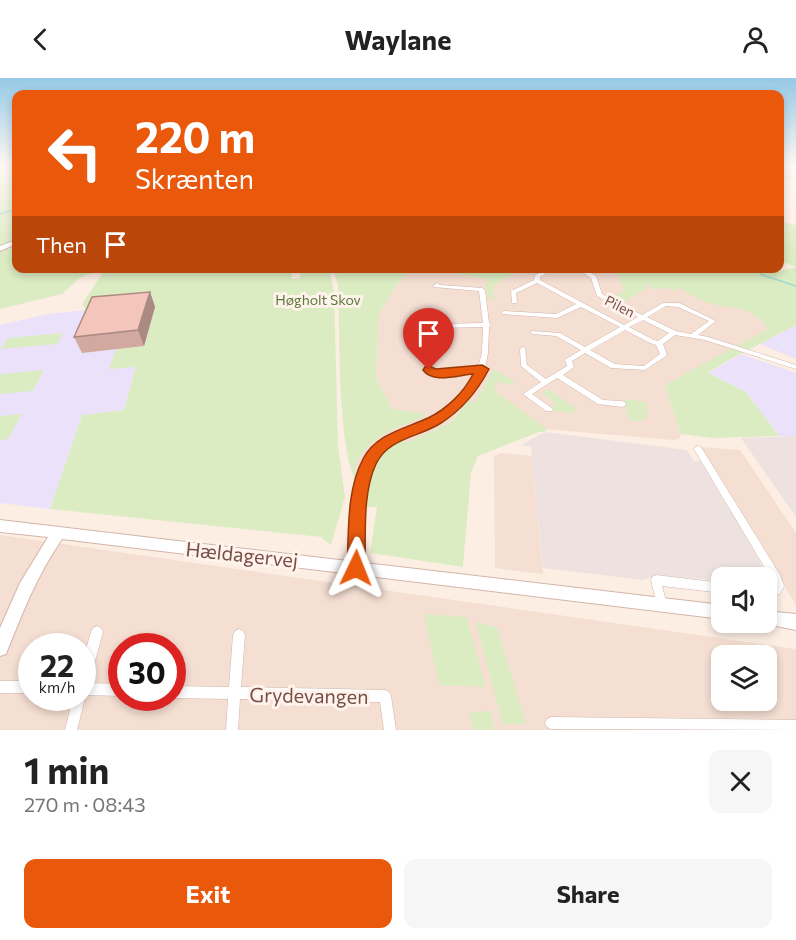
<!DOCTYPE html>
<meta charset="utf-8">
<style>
:root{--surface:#fff;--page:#f6f6f6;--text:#222;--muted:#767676;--accent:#ea580c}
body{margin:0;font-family:Commissioner,sans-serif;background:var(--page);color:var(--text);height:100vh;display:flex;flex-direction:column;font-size:22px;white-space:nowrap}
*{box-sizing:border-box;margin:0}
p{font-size:20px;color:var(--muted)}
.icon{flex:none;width:33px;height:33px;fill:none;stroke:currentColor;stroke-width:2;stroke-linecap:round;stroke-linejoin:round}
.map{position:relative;height:652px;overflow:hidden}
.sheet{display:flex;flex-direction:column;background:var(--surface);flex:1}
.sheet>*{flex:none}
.guide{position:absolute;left:12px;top:12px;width:772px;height:183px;border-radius:12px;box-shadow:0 3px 9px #0003;background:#ea580c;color:#fff;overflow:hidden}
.controls{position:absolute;left:711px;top:489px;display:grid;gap:12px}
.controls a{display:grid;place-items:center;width:66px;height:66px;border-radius:12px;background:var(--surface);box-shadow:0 3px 9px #0003;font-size:30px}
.speed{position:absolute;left:18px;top:555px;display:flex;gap:12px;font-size:30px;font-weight:700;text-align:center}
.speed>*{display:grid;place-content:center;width:78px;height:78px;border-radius:50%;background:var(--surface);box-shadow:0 3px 9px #0003;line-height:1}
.speed small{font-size:15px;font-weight:400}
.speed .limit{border:9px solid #d22;background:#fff;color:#111}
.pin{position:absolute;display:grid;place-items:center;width:51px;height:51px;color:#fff;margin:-62px -26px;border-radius:50% 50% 50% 0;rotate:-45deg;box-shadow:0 0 6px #0007}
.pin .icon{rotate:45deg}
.me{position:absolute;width:66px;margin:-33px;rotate:2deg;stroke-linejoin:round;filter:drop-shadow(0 0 4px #0008)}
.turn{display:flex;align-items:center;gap:21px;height:126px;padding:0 24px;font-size:27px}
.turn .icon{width:78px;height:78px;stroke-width:2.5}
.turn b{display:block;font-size:42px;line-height:51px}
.then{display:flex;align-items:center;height:57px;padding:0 24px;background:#0003;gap:12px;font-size:22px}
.round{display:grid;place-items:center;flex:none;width:63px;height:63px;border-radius:12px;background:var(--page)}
.overview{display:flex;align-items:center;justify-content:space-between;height:102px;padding:0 24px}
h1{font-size:36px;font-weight:700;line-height:45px}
.cta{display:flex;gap:12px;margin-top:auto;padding:12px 24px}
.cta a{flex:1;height:69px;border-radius:12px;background:var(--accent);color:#fff;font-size:24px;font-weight:700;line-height:69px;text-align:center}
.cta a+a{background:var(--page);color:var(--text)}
header{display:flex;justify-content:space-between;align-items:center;height:78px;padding:0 24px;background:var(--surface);font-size:27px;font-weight:700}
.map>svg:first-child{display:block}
</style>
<header><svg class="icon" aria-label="back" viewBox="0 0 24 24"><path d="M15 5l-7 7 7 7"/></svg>Waylane<svg class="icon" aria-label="person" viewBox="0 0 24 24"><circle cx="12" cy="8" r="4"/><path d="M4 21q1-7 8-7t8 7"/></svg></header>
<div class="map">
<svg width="796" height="652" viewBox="0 0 796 652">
<rect width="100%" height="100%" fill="#fdeee4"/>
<g fill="#f5ded2" fill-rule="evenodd">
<polygon points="434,191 491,202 500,191 636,191 796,237 665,310 681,356 679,361 673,362 500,347 459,333 451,344 377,382 370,399 357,404 353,393 359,378 372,362 395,350 392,331 376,300 379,236 397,207 410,192"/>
<polygon points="700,369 740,372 796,455 796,527"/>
<polygon points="501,375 532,378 543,496 495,490 494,378"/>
<path d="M0,457L796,571V652H0ZM32,568H82V620H32ZM122,568H172V620H122ZM722,578H766V622H722Z"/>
</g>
<g fill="#ede2df">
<polygon points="545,354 687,372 694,383 701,383 725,425 730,427 769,501 767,503 766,500 722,500 721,503 660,497 643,502 543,490 531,369 521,367"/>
<polygon points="796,358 796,439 741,360"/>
</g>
<g fill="#ebe1fa">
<polygon points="86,232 116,271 136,288 124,332 82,337 50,431 0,425 0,247 48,236"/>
<polygon points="796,247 796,281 760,266"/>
<polygon points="741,276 796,295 796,358 779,358 746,314 708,295"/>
</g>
<g fill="#dcecc2">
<polygon points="2,87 16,87 16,163 0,170 0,89"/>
<path d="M780,143L796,147V247L727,283L708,295L746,314L779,358L712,360L681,356L665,310L668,305L768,251C748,224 735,233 709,225C696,222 685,213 676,208L677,212L674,213L668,210L651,211L649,206H645L646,211L623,224L627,227L625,228L606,218L613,219L624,213L617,196L605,191L759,190L772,195L796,189L780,183Z"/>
<polygon points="16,166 16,190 100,191 80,200 62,216 0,231 0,172"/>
<polygon points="105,191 291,191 292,201 300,200 301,191 329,191 334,212 338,367 345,419 331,467 321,459 50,431 82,337 124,332 136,289 109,291 116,271 82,275 94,247 82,226"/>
<path d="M333,191H433L410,192L397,207L379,236L376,300L392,331L428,336C396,353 367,354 354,392L360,394L357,404C337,374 340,250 338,208Z"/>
<polygon points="434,191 519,191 519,193 495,206 493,220 501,222 489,221 485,206 490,202"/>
<polygon points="63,255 57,266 1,271 8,260"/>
<path d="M494,291L516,304L511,306L495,304V313L547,351L545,354H539L478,378L471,395L463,489L370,475L377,429H366C370,397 371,375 403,361L407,365L451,344L468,323L474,325Z"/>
<polygon points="44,292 33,313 0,316 0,296"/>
<polygon points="548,311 575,330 573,332 577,335 552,333 551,330 557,326 542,315"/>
<polygon points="625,321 646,324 648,338 641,343 630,343 623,322"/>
<polygon points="22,336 8,361 0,362 0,338"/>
<polygon points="424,536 466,539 486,609 439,607"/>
<polygon points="476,544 497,549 526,646 503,647"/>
<polygon points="491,633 494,652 474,652 469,634"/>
</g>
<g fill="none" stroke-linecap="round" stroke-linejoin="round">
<g stroke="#9ddad6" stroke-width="1.5">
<polyline points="0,136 16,131"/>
<polyline points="760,196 796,208"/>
</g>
<g stroke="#d1b5ac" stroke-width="1">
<g id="street">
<path d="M548,190H555L540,199V202L624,247L638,239L597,218L591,200L576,190H583L596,198L602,216L642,237L663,225H679L716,243L698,257L708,259L796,287V291L705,262L675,257L663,266L667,277L666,278L645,292L611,290L585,275L572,283L574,289L563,297L603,322L622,323L625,324L626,326L625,328L622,329L598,326L557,300L532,316L553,331L552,333H546L523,316L541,304L521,288L520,271L523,269L525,270L527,287L546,301L567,288L565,282L566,281L581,272L556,258L533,256L531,255V253L560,255L585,269L620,249L581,229L557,240L502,236V234L504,233L556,236L576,226L537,205L516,215L517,224L516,225H512L511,213L534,202L535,197ZM666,228L678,229L709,243L691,256L676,253L647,239ZM643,242L669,255L658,263L654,262L629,249ZM625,252L650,265L656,267L660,276L644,288L615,286L590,272Z"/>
<path d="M437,205L440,207L482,210L485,212L489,245L491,247L489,249L488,275L485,290V291C477,302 474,314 463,325C447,342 424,349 403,359C394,363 384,369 377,378C359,401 361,460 361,490L360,493L356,495L352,493L351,490C351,457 350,399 372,373C383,359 400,354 415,348C444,336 462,321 476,294L433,298C430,297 428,295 427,292L428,290H432L435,294L478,289L482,275L483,249L438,250L436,249L434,244L437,242L439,243L441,246L483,245L479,213L434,209V207Z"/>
<polygon points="698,368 701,369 780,497 784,508 780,516 766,520 766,510 773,509 774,507 772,502 694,371 695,369"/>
<polygon points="656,497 722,505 722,515 662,508 667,527 666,531 662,532 658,531 657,527 651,502 652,499"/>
<polygon points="97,548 101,550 103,554 89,605 122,606 122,618 84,617 85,620 77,652 65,652 73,620 82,620 82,585 91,554 93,550"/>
<polygon points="239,551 243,553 245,557 241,609 385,612 389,614 391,618 396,652 384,652 380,624 240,621 238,652 226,652 228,621 171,620 172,620 172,608 229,609 233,557 235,553"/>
<rect x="0" y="603" width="32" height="12"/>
<polygon points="551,639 796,642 796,652 551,651 547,649 545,645 547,641"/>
</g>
</g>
<g stroke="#d5b4aa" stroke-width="2">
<g id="secondary">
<polygon points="780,92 796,96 796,100 780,96"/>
<polygon points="16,162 16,166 0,173 0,168"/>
<path d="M0,442L722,527V541L62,461C37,497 22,536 6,576L0,578V550L20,505L48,459L0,454Z"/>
<polygon points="766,533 796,536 796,552 761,545 766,544"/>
</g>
</g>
<use href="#street" fill="#fff" fill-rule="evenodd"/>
<use href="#secondary" fill="#fff" fill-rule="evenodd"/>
</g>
<polygon fill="#d2a9a1" points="150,214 155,229 144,268 82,275 74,259"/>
<polygon fill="#ab8a83" points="150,214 155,229 144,268 138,252"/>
<polygon fill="#f4c5bb" stroke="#ab8a83" stroke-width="1.5" points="150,214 138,252 74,259 92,219"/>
<linearGradient id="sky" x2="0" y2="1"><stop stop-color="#95c9e6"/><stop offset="0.49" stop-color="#fef7f3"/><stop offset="1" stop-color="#fef7f3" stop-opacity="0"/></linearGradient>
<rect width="796" height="178" fill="url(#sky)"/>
<path fill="#ea580c" stroke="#983908" stroke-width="1.5" d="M482,287L489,291C477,314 463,331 441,345C420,359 388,360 376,386C362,416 366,458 365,490L362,496L356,499L349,496L347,490C349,455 346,413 363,381C376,356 404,351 428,340C447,331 464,314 473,296C458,297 433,306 423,292L425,289L429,288L436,291Z"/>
<g text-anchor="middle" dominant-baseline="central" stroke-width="6" stroke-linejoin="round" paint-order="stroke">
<g font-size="14" fill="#5b783d" stroke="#fff3eb">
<text x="318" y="221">Høgholt Skov</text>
</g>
<g font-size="14" fill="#774f48" stroke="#fff3eb">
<text transform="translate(620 228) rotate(27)">Pilen</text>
</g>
<g font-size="20" fill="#774f48" stroke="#fff3eb">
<text transform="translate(242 476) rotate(6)">Hældagervej</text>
<text transform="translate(309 617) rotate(1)">Grydevangen</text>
</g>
</g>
</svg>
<div class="controls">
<a><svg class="icon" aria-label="sound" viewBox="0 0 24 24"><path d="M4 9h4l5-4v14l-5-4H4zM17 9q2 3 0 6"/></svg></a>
<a><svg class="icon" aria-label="layers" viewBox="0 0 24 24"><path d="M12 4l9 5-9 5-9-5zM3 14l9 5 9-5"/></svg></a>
</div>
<div class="speed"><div>22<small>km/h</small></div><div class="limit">30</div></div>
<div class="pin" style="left:429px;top:292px;background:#d93025"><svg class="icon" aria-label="arrive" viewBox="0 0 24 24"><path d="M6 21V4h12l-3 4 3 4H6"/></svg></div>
<svg class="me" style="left:356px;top:490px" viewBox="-20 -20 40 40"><path d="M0-17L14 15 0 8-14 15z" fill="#ea580c" stroke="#fff" stroke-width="4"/></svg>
<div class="guide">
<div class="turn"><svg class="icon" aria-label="left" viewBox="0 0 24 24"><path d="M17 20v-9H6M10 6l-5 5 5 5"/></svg><div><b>220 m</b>Skrænten</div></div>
<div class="then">Then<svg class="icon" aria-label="arrive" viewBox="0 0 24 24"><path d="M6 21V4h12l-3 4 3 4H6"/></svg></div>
</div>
</div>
<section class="sheet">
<div class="overview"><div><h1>1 min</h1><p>270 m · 08:43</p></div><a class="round"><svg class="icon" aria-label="close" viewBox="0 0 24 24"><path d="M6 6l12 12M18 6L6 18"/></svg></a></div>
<div class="cta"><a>Exit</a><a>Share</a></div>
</section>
